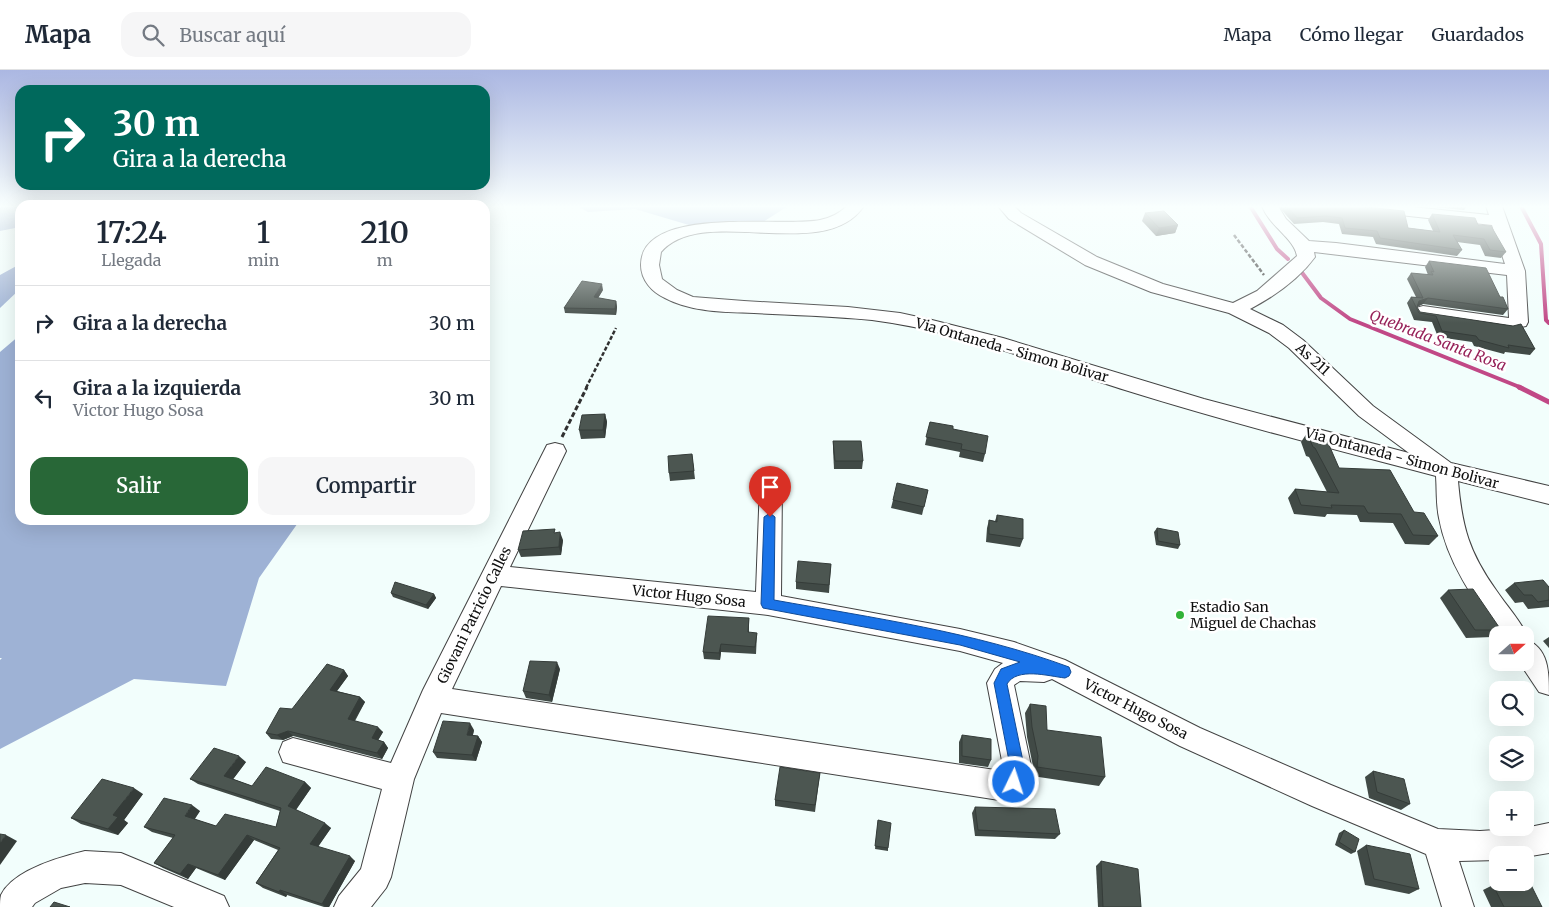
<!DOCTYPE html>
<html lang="es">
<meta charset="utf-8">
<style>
:root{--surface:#fff;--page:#f6f6f7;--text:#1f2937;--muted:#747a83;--line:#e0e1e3;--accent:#286737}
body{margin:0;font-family:Merriweather,serif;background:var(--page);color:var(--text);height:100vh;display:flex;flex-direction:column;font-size:19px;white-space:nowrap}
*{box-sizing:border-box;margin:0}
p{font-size:16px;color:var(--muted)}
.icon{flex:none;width:28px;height:28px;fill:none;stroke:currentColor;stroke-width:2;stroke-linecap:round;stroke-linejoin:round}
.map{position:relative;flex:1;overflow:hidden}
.side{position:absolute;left:15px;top:130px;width:475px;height:325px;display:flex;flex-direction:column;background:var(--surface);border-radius:15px;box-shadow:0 5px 20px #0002}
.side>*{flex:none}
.banner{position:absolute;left:15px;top:15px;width:475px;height:105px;border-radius:15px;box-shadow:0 5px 20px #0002;background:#00695c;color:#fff;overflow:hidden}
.needle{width:32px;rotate:69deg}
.fabs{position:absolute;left:1489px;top:556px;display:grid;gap:10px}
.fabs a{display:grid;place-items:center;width:45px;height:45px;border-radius:10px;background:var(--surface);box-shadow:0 5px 20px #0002;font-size:25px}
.pin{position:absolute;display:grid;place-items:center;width:42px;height:42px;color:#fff;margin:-51px -21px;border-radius:50% 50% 50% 0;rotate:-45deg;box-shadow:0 0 5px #0007}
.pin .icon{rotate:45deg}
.me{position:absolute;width:55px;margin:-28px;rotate:4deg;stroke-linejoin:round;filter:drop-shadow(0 0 4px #0008)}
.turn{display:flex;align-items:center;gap:18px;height:105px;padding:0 15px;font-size:22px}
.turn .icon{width:65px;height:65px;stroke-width:2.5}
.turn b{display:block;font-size:35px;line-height:42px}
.eta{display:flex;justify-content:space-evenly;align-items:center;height:85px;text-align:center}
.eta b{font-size:30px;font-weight:600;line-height:35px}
.action{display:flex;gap:10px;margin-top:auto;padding:10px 15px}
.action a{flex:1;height:58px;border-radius:15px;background:var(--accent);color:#fff;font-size:20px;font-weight:600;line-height:58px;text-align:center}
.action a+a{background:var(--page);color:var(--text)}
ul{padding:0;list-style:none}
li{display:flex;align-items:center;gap:15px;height:75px;padding:0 15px;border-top:1px solid var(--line)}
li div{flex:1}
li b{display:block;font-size:19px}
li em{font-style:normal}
header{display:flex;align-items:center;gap:30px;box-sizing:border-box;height:70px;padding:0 25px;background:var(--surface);border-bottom:1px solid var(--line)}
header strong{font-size:24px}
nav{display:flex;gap:28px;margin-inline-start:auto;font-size:18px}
.search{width:350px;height:45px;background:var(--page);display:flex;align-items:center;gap:12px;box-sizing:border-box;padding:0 18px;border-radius:15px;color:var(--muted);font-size:19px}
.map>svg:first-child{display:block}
</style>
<header>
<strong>Mapa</strong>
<div class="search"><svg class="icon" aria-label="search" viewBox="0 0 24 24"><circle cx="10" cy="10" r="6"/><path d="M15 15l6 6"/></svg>Buscar aquí</div>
<nav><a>Mapa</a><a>Cómo llegar</a><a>Guardados</a></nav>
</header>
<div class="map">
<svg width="1549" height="837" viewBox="0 0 1549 837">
<rect width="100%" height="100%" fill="#f2fefc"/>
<g fill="#9eb2d5">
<polygon points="0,136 20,136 20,157 0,161"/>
<polygon points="577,136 788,136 763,152 699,158 635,139 588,142"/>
<polygon points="20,194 20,219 0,238 0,205"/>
<polygon points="20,265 20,450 300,450 259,508 226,616 134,609 0,679 0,590 2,588 0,588 0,282"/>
</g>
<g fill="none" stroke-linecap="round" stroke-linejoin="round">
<g stroke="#c14886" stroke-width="4">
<polyline points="1250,136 1277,179 1288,189"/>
<polyline points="1521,136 1541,174 1546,250 1549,253"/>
<polyline points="1300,200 1321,228 1350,249 1522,318"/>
</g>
<polyline stroke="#c14886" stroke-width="5" points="1519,317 1549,332"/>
<g stroke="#424242" stroke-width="2">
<g id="minor">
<path d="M847,136H864C824,195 703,133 661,182L659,195L662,209L677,220L693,227L744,231L848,237L900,243L932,250L1003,268L1204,329L1409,383L1359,346L1289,278L1269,263L1229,243L1151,222L1085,195L1009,149L998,136H1014L1021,143L1097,187L1163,214L1233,233L1257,221L1297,186C1294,168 1269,156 1262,136H1278L1286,149L1309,171L1336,173L1505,194L1492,155L1363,141L1357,139L1355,136H1403L1489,145L1486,136H1502L1525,201L1528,252L1526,256L1508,260L1423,248L1416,246L1414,242L1416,238L1423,236L1509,248L1507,205L1314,182L1315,187C1299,209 1273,227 1250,239L1283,255L1303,270L1373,336L1451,393L1549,416V434L1458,411C1462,457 1469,482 1496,520C1506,535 1519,549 1527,565L1525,569C1549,578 1549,602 1549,625L1539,622L1519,592H1525V565H1499C1474,530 1447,492 1439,448C1436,434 1437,420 1436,406C1332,379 1228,352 1125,320C1042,294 959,261 872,250C833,246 793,245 754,243C725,242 691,242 665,228C652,222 641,210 641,195C641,134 782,158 820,150C830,148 840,143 847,136Z"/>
<path d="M555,373L563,375L566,381L510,497L756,522L760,413L763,407L771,405L779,407L782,413L781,526L960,559L1014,572L1065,590L1200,658L1331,715L1438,759L1480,761L1525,758L1549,753V783L1525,787V785H1498V790L1459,791L1474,837H1442L1426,784L1312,736L1180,676L1052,609L1044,612L1020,611L1014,615L1031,696L1029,713L1024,723L999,730L441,643L414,709L391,807L386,818L371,837H334L339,826L361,799L382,719L283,692L279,682L283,672L293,668L391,693L423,620L544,381L547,375ZM501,516L768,545L960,581L1003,593L995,599L987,613L1003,696L1002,701L452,619Z"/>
<path d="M85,781L121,783L224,826L229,837H174L121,815L85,813L61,818L35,833L32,837H0C0,833 0,829 1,825C13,800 60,787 85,781Z"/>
</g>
</g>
<g stroke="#313131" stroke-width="2.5" stroke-dasharray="4 2" stroke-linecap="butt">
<polyline points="1234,165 1264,205"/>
<polyline points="586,318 616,258"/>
</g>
<polyline stroke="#313131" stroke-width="3" stroke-dasharray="5 2.5" stroke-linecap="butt" points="562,367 587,317"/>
<use href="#minor" fill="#fff" fill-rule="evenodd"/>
</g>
<g fill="#414a46">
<polygon points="1278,136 1363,136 1408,158 1433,161 1428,150 1432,144 1478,155 1506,182 1501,188 1485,186 1480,175 1457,172 1462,180 1457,186 1376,174 1373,167 1342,164 1339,154 1323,152 1294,154"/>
<polygon points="1434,136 1467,136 1464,140 1435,137"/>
<polygon points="1145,143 1178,155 1175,163 1156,166 1142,151"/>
<polygon points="1429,191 1500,227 1508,239 1503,245 1423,234 1417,237 1420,242 1513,256 1535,279 1530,285 1505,282 1504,284 1474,276 1472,272 1438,267 1432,252 1414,250 1407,233 1411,227 1416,227 1407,209 1411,203 1428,205 1425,197"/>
<polygon points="603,220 598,228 616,231 617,237 616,245 565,243 564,238"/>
<polygon points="605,344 607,352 605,368 581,369 579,360"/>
<polygon points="930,352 953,359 985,384 983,392 959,387 960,382 925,375"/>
<polygon points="1307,363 1339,398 1414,442 1438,466 1429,475 1405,474 1393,453 1360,452 1357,445 1327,444 1325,447 1294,444 1288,428 1295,419 1327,422 1309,387 1306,386 1301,372"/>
<polygon points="833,371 863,391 862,399 834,399 833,379"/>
<polygon points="692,384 695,409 670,411 669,403"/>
<polygon points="928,420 922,445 891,438 893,430"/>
<polygon points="997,445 1023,469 1020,477 986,472 987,458 989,450 995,451"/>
<polygon points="1157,458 1180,475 1178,479 1156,475 1154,462"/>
<polygon points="563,470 561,485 521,487 518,480"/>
<polygon points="831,494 829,523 796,519 796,512"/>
<polygon points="1514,513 1549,517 1549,537 1528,539 1523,532 1515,533 1505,520"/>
<polygon points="1448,520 1501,560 1492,567 1466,568 1440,528"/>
<polygon points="391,523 434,524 436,528 428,539 393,527"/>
<polygon points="749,548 749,563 757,563 756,584 721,582 720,590 704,589 703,582"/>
<polygon points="1549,567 1549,578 1543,571"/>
<polygon points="560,599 552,632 526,628 523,621"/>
<polygon points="344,600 348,606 337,621 360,627 365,632 355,651 383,662 378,670 384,672 388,678 382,689 293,666 283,670 271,669 266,663 292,639"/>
<polygon points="1030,634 1047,660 1105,707 1099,716 1032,706 1033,696 1027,667 1025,643"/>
<polygon points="474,660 473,665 478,666 482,672 476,691 437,688 433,682"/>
<polygon points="962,665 991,690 988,697 959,693 959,672"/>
<polygon points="246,692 233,709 252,716 305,712 311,718 296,740 331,758 318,777 355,791 329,837 324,837 287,825 286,827 263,818 256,813 278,780 254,770 225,810 196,798 188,809 163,798 154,793 173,768 152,762 144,757 200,741 194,749 216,756 276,757 280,741 198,714 190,709"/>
<polygon points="1373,701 1410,734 1401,740 1369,728 1365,707"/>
<polygon points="820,703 815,742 775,736 775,730"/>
<polygon points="143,724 124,750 128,753 118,765 81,754 71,748"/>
<polygon points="975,737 1060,764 1055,769 975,766 972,743"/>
<polygon points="878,750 888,778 888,781 875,779"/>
<polygon points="1344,760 1355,782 1351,784 1335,775 1339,763"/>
<polygon points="1366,775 1419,819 1409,824 1365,815 1357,781"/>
<polygon points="1101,791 1141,837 1098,837 1096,796"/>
<polygon points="1500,812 1525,812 1542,837 1491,837 1483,820 1493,815 1502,816"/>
</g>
<g fill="#353c39">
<polygon points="1178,155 1175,163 1156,166 1159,158"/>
<polygon points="602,214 603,220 595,233 594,227"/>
<polygon points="1428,228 1423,234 1416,237 1419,231"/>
<polygon points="616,231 617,237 616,245 615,239"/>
<polygon points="605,344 607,352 605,368 603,360"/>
<polygon points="560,462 563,470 561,485 559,477"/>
<polygon points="434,524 436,528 428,539 426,535"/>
<polygon points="721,574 721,582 720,590 719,583"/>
<polygon points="557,592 560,599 552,632 549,625"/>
<polygon points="344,600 348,606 334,625 330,620"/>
<polygon points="360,627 365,632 352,654 348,649"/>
<polygon points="470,653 474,660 471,672 467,665"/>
<polygon points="378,657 383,662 376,674 372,668"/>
<polygon points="288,661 293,666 283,670 277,665"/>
<polygon points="478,666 482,672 476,691 472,685"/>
<polygon points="384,672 388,678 382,689 377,683"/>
<polygon points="239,686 246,692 231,712 224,706"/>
<polygon points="305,712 311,718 294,742 288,736"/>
<polygon points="134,718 143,724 124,750 128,753 118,765 108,759 113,745"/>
<polygon points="192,735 200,741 193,752 185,746"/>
<polygon points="325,753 331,758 316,779 310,774"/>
<polygon points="6,765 17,771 0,795 0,773"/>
<polygon points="247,765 254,770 225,810 218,805"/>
<polygon points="350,786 355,791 329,837 326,837 322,834"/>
<polygon points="188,794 196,798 188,809 180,804"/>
<polygon points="280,820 287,825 286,827 279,822"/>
</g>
<g fill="#4c5651" stroke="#353c39">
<polygon points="1287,136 1363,136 1366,137 1404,141 1408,158 1440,162 1432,144 1475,148 1478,155 1491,156 1506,182 1490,180 1484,169 1453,165 1462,180 1380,168 1377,161 1345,158 1342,148 1326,146 1297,148"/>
<polygon points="1164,141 1178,155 1159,158 1145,143"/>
<polygon points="1429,191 1486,198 1500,227 1503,227 1508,239 1428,228 1419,231 1417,237 1420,242 1513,256 1521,254 1535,279 1508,275 1509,278 1479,270 1476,266 1442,261 1436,246 1419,243 1411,227 1423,228 1411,203 1433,205 1431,201 1434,202"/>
<polygon points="582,211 602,214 594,227 616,231 615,239 564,238"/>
<polygon points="605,344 603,360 579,360 582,345"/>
<polygon points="930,352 953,356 953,359 988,366 985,384 961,379 962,374 926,367"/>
<polygon points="1307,363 1326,368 1339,398 1390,400 1414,442 1424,443 1438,466 1413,465 1401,444 1368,443 1364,436 1331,435 1332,438 1301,435 1295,419 1339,423 1315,378 1313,377"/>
<polygon points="833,371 861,371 863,391 835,391"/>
<polygon points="692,384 694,401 669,403 668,386"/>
<polygon points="897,413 928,420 924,437 893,430"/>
<polygon points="997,445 1023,449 1023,469 989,464 989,450 997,452"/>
<polygon points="1157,458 1178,462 1180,475 1158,471"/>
<polygon points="555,459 554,463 560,462 559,477 518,480 523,461"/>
<polygon points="798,491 831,494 829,515 796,512"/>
<polygon points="1543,510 1549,517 1549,530 1538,532 1532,525 1524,525 1514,513"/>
<polygon points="395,512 434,524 426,535 391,523"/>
<polygon points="1473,519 1501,560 1475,560 1448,520"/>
<polygon points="708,546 749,548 748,562 757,563 755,577 721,574 719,583 703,582"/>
<polygon points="530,591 557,592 549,625 523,621"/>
<polygon points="327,594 344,600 330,620 360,627 348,649 378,657 372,668 384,672 377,683 288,661 277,665 266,663 280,638 292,639"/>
<polygon points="1030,634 1046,636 1047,660 1101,667 1105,707 1037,697 1038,686 1032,657"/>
<polygon points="443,651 470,653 467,665 478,666 472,685 433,682"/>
<polygon points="962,665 991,669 991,690 962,686"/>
<polygon points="214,678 239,686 224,706 252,716 266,697 305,712 288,736 325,753 310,774 350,786 322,834 280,820 279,822 256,813 280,778 247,765 218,805 188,794 180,804 154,793 175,765 144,757 164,728 192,735 185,746 216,756 225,744 276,757 281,738 190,709"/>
<polygon points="780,697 820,703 815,735 775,730"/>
<polygon points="1373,701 1404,709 1410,734 1377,722"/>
<polygon points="102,709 134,718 113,745 118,747 108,759 71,748"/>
<polygon points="975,737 1055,739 1060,764 978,760"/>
<polygon points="878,750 891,753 888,778 875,776"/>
<polygon points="1344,760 1359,769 1355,782 1339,772"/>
<polygon points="0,764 6,765 0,773"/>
<polygon points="1366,775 1410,784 1419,819 1374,809"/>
<polygon points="1101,791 1138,799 1141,837 1103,837"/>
<polygon points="1525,807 1527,807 1542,837 1504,837 1493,815 1515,817 1513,812 1525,812"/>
<polygon points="54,832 70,837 50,837"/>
</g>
<linearGradient id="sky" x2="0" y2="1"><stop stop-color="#abb7e2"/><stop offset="0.54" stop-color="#f9fffe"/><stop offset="1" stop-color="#f9fffe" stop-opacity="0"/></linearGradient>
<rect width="1549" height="253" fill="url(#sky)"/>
<path fill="#1a73e8" stroke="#114b97" d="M770,443L775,447L774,530C874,548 974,562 1069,597L1071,602L1069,606L1065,608C1048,606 1017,597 1007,614L1024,696L1019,718L1014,720L1009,718L1006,712L1010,696L994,613L1001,599L1020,592L960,575L763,538L761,534L764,447Z"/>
<circle fill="#33b338" stroke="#fff" stroke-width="2" cx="1180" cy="545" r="5"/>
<g text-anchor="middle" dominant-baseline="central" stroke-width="5" stroke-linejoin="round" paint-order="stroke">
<g font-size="14" fill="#0f0f0f" stroke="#fff">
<text transform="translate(1012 280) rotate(16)">Via Ontaneda - Simon Bolivar</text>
<text transform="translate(1313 289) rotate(42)">As 211</text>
<text transform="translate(1402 388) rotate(15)">Via Ontaneda - Simon Bolivar</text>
<text transform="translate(689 526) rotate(6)">Victor Hugo Sosa</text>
<text transform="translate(474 545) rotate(-64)">Giovani Patricio Calles</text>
<text transform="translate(1136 639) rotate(27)">Victor Hugo Sosa</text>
</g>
<g font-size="14" fill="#0f0f0f" stroke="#fff" text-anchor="start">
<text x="1190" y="537">Estadio San<tspan x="1190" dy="16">Miguel de Chachas</tspan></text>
</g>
<g font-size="15" font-style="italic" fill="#962259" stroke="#fff">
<text transform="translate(1438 270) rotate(21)">Quebrada Santa Rosa</text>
</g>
</g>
</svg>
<div class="fabs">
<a><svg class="needle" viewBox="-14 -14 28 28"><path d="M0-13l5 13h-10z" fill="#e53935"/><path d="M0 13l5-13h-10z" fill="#747a83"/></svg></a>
<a><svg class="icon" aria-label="search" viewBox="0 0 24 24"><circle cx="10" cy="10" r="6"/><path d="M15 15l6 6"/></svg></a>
<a><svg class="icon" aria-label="layers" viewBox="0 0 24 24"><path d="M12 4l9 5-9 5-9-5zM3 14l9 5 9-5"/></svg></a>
<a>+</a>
<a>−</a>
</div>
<div class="pin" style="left:770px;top:447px;background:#d93025"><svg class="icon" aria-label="arrive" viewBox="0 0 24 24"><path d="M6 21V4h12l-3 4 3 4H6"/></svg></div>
<svg class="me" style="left:1014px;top:712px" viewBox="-20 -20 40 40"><circle r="17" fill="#1a73e8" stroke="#fff" stroke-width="3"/><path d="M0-11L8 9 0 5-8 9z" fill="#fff"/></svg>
<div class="banner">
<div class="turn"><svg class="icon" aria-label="right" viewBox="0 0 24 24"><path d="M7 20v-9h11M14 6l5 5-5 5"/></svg><div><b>30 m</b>Gira a la derecha</div></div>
</div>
<section class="side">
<div class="eta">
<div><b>17:24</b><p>Llegada</p></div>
<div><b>1</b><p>min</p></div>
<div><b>210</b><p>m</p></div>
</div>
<ul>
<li><svg class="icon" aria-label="right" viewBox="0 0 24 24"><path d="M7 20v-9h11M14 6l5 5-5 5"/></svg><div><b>Gira a la derecha</b></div><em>30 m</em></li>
<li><svg class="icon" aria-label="left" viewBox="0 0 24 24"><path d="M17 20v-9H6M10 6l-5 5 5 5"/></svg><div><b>Gira a la izquierda</b><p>Victor Hugo Sosa</p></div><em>30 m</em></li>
</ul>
<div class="action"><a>Salir</a><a>Compartir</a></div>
</section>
</div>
